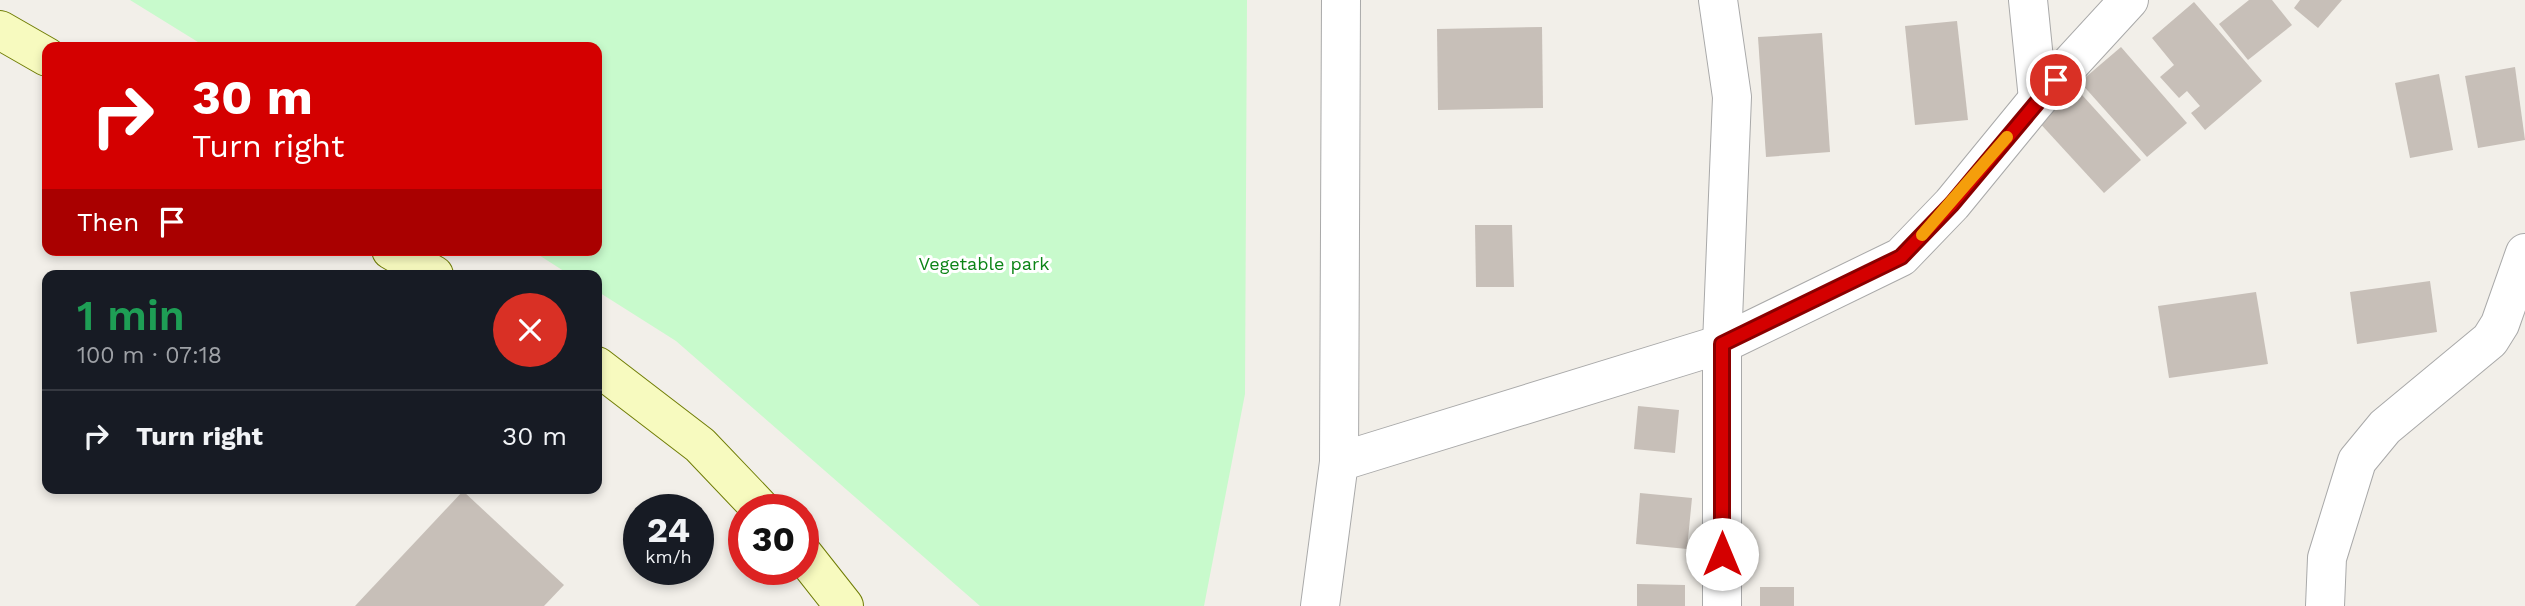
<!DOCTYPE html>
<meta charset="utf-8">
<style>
:root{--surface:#171b24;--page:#20242c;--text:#f1f3f6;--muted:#9ea1a6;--line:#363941}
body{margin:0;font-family:"Work Sans",sans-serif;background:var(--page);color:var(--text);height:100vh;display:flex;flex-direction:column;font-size:26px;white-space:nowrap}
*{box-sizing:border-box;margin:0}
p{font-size:23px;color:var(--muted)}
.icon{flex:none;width:38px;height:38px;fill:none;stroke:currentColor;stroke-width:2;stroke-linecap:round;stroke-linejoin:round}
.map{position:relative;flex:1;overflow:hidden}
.drawer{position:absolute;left:42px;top:270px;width:560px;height:224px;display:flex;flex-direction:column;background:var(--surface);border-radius:14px;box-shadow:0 4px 10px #0003}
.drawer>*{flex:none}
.guide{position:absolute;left:42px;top:42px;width:560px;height:214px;border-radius:14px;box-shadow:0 4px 10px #0003;background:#d40000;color:#fff;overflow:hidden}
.speed{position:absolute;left:623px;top:494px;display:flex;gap:14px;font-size:35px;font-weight:700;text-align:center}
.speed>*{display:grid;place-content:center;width:91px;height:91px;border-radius:50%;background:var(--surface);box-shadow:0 4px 10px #0003;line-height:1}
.speed small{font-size:18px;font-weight:400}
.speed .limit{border:10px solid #d22;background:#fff;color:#111}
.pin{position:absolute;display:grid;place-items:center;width:60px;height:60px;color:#fff;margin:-30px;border:4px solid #fff;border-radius:50%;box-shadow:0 2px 7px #0007}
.me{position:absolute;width:77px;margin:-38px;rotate:0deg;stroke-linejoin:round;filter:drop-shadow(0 0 5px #0008)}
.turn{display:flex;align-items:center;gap:24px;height:147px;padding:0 35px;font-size:32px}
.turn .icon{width:91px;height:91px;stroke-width:2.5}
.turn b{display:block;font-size:49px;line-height:60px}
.then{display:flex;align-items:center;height:66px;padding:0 35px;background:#0003;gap:14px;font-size:26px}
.round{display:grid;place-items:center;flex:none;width:74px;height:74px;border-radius:37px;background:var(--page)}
.overview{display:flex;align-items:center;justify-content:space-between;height:119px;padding:0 35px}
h1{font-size:42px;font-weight:600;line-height:52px;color:#1e9e55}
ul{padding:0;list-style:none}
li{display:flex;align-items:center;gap:21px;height:91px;padding:0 35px;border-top:2px solid var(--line)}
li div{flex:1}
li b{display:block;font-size:26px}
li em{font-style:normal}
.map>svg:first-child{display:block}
</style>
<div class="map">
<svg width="2525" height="606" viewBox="0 0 2525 606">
<rect width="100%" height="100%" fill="#f2efe9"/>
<polygon fill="#c8facc" points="130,0 1247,0 1245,394 1204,606 980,606 676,341 597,291 597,275 570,275 531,250 597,250 597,47 206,47"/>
<g fill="#c7bfb8">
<polygon points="2249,0 2272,0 2292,25 2248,60 2219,24"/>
<polygon points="2300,0 2342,0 2318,28 2294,8"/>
<polygon points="2194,2 2262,81 2205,130 2191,113 2200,106 2187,91 2179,98 2160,77 2174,65 2152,38"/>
<polygon points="1957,21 1968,120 1915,125 1905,26"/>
<polygon points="1542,27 1543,108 1438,110 1437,29"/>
<polygon points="1822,33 1830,152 1766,157 1758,37"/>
<polygon points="2121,47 2187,123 2147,157 2080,82"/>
<polygon points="2515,67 2525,140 2478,148 2465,76"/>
<polygon points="2439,74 2453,150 2410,158 2395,83"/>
<polygon points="2073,85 2141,160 2104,193 2036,119"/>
<polygon points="1475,225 1512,225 1514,287 1476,287"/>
<polygon points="2430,281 2437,332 2357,344 2350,292"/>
<polygon points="2256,292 2268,364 2169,378 2158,306"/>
<polygon points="1638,406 1679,410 1675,453 1634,449"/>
<polygon points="463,491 564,585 544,606 355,606"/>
<polygon points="1640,493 1692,498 1687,549 1636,544"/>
<polygon points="1637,584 1685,585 1685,606 1637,606"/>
<rect x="1760" y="587" width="34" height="19"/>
</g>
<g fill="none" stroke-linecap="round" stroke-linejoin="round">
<g stroke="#a9a9a9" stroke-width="40">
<g id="street">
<polyline points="1718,0 1732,97 1722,344 1722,606"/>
<polyline points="2028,0 2038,99"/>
<polyline points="1339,462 1722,344 1901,257 1952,204 2038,99 2129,0"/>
<polyline points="1320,606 1339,462 1341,0"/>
<polyline points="2325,606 2327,558 2357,461 2385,427 2490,340 2500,324 2525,253"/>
</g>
</g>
<g stroke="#707d05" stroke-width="40">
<g id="secondary">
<polyline points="0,30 47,57"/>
<polyline points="391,250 434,275"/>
<polyline points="597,366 700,445 761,509"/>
<polyline points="803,554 844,606"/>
</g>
</g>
<use href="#street" stroke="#fff" stroke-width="38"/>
<use href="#secondary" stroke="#f7fabf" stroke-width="38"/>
</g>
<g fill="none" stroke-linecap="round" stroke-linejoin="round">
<g stroke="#8a0000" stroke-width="18">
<polyline id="route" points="1722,554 1722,344 1901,257 1952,204 2056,80"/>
</g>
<use href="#route" stroke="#d40000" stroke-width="12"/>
<polyline stroke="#f59e0b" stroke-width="12" points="1922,235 2007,137"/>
</g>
<g text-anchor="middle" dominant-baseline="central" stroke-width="6" stroke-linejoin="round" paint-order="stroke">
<g font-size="18" fill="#0c8416" stroke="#fff">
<text x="984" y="263">Vegetable park</text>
</g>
</g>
</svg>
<div class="speed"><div>24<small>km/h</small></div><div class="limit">30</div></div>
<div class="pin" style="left:2056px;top:80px;background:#d93025"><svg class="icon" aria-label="arrive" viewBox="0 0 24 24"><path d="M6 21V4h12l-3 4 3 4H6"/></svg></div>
<svg class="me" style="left:1722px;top:554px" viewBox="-20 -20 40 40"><circle r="19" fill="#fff"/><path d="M0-13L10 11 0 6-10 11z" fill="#d40000"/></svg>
<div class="guide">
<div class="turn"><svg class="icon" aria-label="right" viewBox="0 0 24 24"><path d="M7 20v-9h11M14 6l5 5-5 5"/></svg><div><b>30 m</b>Turn right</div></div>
<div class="then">Then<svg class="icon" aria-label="arrive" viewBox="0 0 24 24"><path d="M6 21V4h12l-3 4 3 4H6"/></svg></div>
</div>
<section class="drawer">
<div class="overview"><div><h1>1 min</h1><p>100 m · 07:18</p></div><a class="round" style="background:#d93025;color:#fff"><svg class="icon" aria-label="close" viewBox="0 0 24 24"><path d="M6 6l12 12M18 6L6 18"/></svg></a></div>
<ul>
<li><svg class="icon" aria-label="right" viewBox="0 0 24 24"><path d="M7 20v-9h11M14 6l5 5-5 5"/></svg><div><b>Turn right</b></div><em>30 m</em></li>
</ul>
</section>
</div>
